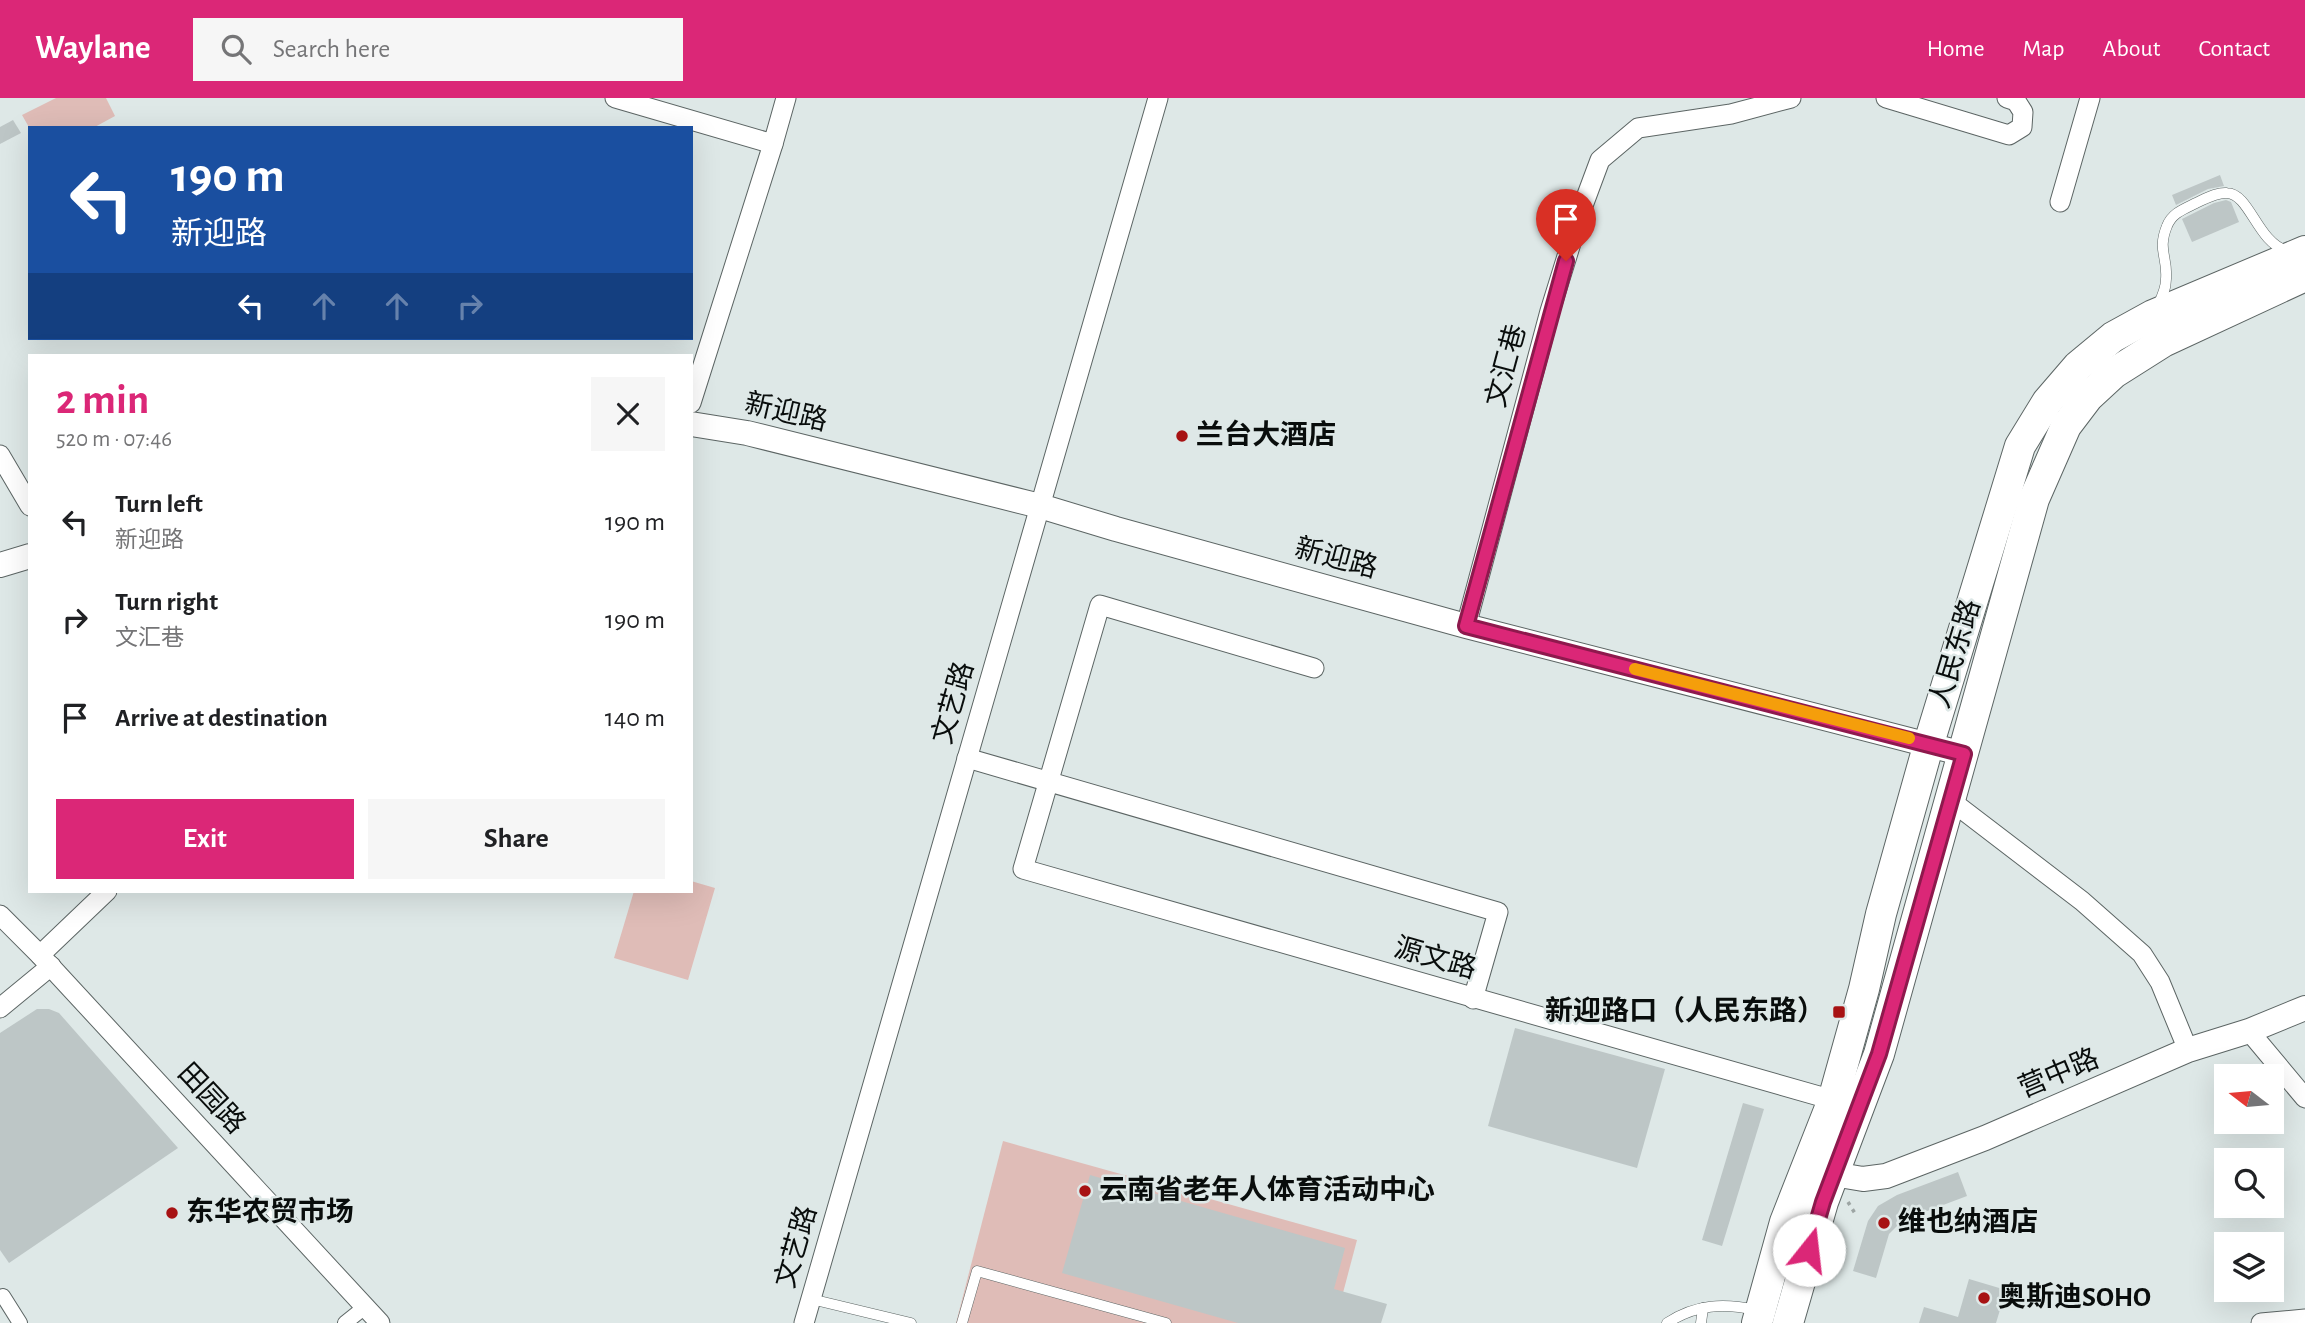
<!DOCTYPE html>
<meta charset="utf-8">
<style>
:root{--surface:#fff;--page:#f6f6f6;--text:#202124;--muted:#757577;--accent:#db2777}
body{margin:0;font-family:"Alegreya Sans","Noto Sans SC",sans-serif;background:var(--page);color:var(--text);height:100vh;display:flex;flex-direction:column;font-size:26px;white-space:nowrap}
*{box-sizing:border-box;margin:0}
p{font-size:23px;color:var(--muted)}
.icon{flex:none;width:38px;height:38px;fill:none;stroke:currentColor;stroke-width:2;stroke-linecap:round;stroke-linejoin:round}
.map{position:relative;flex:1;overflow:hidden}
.sheet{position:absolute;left:28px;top:256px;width:665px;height:539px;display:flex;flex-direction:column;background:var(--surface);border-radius:0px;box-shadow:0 7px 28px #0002}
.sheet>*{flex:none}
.hud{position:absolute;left:28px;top:28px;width:665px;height:214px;border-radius:0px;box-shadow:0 7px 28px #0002;background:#1a4fa0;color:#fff;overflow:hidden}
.needle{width:46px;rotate:286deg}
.fabs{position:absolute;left:2214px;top:966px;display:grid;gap:14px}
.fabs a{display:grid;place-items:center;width:70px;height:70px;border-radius:0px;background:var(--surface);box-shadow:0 7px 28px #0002;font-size:35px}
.pin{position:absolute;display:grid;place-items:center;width:60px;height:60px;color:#fff;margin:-72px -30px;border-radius:50% 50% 50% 0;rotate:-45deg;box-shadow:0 0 7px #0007}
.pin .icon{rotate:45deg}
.me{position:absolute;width:77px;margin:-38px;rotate:16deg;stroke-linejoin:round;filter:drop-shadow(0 0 5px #0008)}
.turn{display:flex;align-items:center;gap:24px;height:147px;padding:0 28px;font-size:32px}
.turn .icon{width:91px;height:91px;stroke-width:2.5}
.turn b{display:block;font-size:49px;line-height:60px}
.lanes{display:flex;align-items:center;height:66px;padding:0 28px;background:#0003;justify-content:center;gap:35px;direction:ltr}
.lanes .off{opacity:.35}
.round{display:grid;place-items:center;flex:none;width:74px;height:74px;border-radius:0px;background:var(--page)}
.summary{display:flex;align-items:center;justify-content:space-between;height:119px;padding:0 28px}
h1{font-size:42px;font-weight:600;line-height:52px;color:var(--accent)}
.button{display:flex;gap:14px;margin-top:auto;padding:14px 28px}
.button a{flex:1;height:80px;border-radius:0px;background:var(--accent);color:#fff;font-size:28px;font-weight:600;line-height:80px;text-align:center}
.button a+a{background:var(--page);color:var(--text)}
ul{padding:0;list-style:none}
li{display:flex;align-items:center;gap:21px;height:98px;padding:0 28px}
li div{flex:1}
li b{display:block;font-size:26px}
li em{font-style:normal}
header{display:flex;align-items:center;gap:42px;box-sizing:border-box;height:98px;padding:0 35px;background:var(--accent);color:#fff}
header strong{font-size:33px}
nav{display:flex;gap:38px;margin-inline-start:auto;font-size:24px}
.search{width:490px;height:63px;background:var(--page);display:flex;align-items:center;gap:18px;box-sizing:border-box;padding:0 24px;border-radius:0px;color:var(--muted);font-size:26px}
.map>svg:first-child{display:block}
</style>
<header>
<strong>Waylane</strong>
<div class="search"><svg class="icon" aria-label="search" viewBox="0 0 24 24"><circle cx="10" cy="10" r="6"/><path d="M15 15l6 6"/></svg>Search here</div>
<nav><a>Home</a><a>Map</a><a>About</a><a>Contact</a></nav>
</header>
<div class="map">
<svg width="2305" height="1225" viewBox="0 0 2305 1225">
<rect width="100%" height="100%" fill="#dee8e7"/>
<g fill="#dfbcb7">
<polygon points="56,0 106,0 115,18 93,30 30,30 30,31 22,17"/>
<polygon points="691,783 715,790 688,882 614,860 634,793 691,793"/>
<polygon points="1003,1043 1357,1142 1335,1225 956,1225"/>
</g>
<g fill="#bdc6c6">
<polygon points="13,22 21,35 0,46 0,29"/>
<polygon points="2220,77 2224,88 2208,91 2176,107 2172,97"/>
<polygon points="2226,102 2231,104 2239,124 2192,144 2182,121 2214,105"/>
<polygon points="37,911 49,911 59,915 178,1050 9,1165 0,1152 0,935"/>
<polygon points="1515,930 1665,971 1637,1070 1488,1028"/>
<polygon points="1743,1005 1764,1011 1722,1148 1702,1142"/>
<polygon points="1958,1074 1967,1098 1906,1121 1897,1128 1889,1136 1876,1180 1853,1173 1868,1123 1878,1108 1897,1097"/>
<polygon points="1090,1077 1345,1150 1334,1191 1387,1206 1381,1225 1238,1225 1062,1175"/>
<polygon points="1969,1181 2006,1192 1996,1225 1919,1225 1924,1209 1958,1219"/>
</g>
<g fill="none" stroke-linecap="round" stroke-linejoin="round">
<g stroke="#5c6564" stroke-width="11">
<g id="service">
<path d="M2158,207C2162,199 2166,191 2166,181C2168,159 2157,152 2167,128C2172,115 2184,111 2196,105C2205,101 2217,94 2227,95C2250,96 2257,144 2287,153"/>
<polyline points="811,1201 911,1225"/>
<polyline points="962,1225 977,1173 1166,1225"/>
<path d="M1667,1225C1696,1206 1724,1205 1756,1212"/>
<polyline points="1701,1225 1703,1210"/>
</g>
</g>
<g stroke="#5c6564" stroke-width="16">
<g id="pedestrian">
<polyline points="3,1198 20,1225"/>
<polyline points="345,1225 365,1209"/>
</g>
</g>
<g stroke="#5c6564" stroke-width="21">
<g id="minor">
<polyline points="615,0 773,46 786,0"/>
<polyline points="1886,0 2009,37 2022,29 2023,14 2016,3 2007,0"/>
<polyline points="2060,104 2090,0"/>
<polyline points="691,305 773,46"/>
<polyline points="0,357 30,408"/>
<polyline points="1466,528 1550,213 1581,113 1600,62 1638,30 1731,16 1791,0"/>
<polyline points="1314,570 1100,507 1023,771 1833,1002"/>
<polyline points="967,660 1498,814 1473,901"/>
<polyline points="1950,702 2082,803 2142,856 2160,884 2188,952"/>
<polyline points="0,817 40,857 380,1225"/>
<polyline points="40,857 107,793"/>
<polyline points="0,910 51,868"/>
<polyline points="2249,933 2305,1000"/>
<polyline points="804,1225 1158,0"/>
<polyline points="2261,1225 2305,1221"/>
</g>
</g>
<g stroke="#5c6564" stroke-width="26">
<g id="tertiary">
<polyline points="691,326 747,335 1040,408 1116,431 1466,528 1964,656"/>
<polyline points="0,467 30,458"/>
<polyline points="1833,1076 1863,1081 1886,1078 1985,1040 2188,952 2249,933 2305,910"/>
</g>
</g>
<g stroke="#5c6564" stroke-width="32">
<g id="primary">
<polyline points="1757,1225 1785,1124 1833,1002 1864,891 1881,816 1929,645 2020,348 2047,304 2078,268 2113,239 2153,217 2305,153"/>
<polyline points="1788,1225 1823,1104 1879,956 2034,401 2066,328 2088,299 2114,275 2163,244 2305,178"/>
</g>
</g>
<polyline stroke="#9da5a4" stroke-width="3.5" stroke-dasharray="3.5 5" stroke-linecap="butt" points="1848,1104 1856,1117"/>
<use href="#service" stroke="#fff" stroke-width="10"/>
<use href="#pedestrian" stroke="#fff" stroke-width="14"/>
<use href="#minor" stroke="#fff" stroke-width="19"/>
<use href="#tertiary" stroke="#fff" stroke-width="24"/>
<use href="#primary" stroke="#fff" stroke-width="30"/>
</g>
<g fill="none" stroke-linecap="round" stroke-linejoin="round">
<g stroke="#8e194d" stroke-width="18">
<polyline id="route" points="1566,163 1466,528 1964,656 1879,956 1823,1104 1809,1152"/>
</g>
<use href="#route" stroke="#db2777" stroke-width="12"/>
<polyline stroke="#f59e0b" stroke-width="12" points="1635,571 1909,640"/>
</g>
<g fill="#a71213" stroke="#dee8e7" stroke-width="2.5">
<circle cx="1182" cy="338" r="7"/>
<rect x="1832" y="907" width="14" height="14" rx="3.5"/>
<circle cx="1085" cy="1093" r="7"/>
<circle cx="172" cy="1115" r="7"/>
<circle cx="1884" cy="1125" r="7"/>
<circle cx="1984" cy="1200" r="7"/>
</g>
<g text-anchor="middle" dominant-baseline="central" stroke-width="5" stroke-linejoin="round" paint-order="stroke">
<g font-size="28" fill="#090d0c" stroke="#dee8e7">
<text transform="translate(1507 268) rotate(-75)">文汇巷</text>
<text transform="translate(786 315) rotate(13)">新迎路</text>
<text transform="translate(1336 461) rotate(15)">新迎路</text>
<text transform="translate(1956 556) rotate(-73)">人民东路</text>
<text transform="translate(954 605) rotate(-74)">文艺路</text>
<text transform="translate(1435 861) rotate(16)">源文路</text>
<text transform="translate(2059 976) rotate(-23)">营中路</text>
<text transform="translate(211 1001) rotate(47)">田园路</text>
<text transform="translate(797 1149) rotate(-74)">文艺路</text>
</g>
<g font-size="28" font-weight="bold" fill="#090d0c" stroke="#dee8e7" text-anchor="start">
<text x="1196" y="338">兰台大酒店</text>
<text x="1825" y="914" text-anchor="end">新迎路口（人民东路）</text>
<text x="1099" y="1093">云南省老年人体育活动中心</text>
<text x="186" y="1115">东华农贸市场</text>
<text x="1898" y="1125">维也纳酒店</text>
<text x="1998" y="1200">奥斯迪SOHO</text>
</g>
</g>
</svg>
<div class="fabs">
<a><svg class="needle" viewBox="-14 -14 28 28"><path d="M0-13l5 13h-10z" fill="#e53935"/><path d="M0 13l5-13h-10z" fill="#757577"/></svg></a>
<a><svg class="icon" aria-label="search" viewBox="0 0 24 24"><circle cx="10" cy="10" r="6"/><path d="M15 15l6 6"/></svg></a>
<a><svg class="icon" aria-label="layers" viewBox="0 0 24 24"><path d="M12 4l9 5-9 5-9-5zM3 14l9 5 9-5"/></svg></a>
</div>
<div class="pin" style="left:1566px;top:163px;background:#d93025"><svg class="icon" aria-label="arrive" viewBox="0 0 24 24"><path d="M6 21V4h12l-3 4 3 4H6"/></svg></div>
<svg class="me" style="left:1809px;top:1152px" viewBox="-20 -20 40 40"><circle r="19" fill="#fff"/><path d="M0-13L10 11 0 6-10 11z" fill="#db2777"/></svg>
<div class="hud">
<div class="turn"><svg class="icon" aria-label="left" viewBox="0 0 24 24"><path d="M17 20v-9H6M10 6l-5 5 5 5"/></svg><div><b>190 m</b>新迎路</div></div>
<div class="lanes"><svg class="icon" aria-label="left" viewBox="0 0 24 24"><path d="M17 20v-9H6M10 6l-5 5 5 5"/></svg><svg class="icon off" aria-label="ahead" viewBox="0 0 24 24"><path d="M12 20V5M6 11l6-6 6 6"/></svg><svg class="icon off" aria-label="ahead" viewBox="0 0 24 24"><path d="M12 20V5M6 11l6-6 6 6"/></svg><svg class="icon off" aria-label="right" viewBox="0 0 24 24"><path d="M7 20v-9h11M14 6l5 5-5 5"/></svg></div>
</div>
<section class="sheet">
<div class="summary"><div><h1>2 min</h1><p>520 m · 07:46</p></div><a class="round"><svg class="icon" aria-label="close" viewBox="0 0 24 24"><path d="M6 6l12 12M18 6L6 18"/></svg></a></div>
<ul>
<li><svg class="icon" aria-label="left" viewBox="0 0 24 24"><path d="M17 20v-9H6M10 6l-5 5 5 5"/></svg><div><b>Turn left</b><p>新迎路</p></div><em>190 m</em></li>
<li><svg class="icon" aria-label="right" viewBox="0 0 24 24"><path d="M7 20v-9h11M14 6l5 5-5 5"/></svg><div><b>Turn right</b><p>文汇巷</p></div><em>190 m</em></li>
<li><svg class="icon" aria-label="arrive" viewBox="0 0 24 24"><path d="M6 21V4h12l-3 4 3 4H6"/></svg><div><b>Arrive at destination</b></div><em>140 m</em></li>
</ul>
<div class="button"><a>Exit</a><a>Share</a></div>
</section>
</div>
